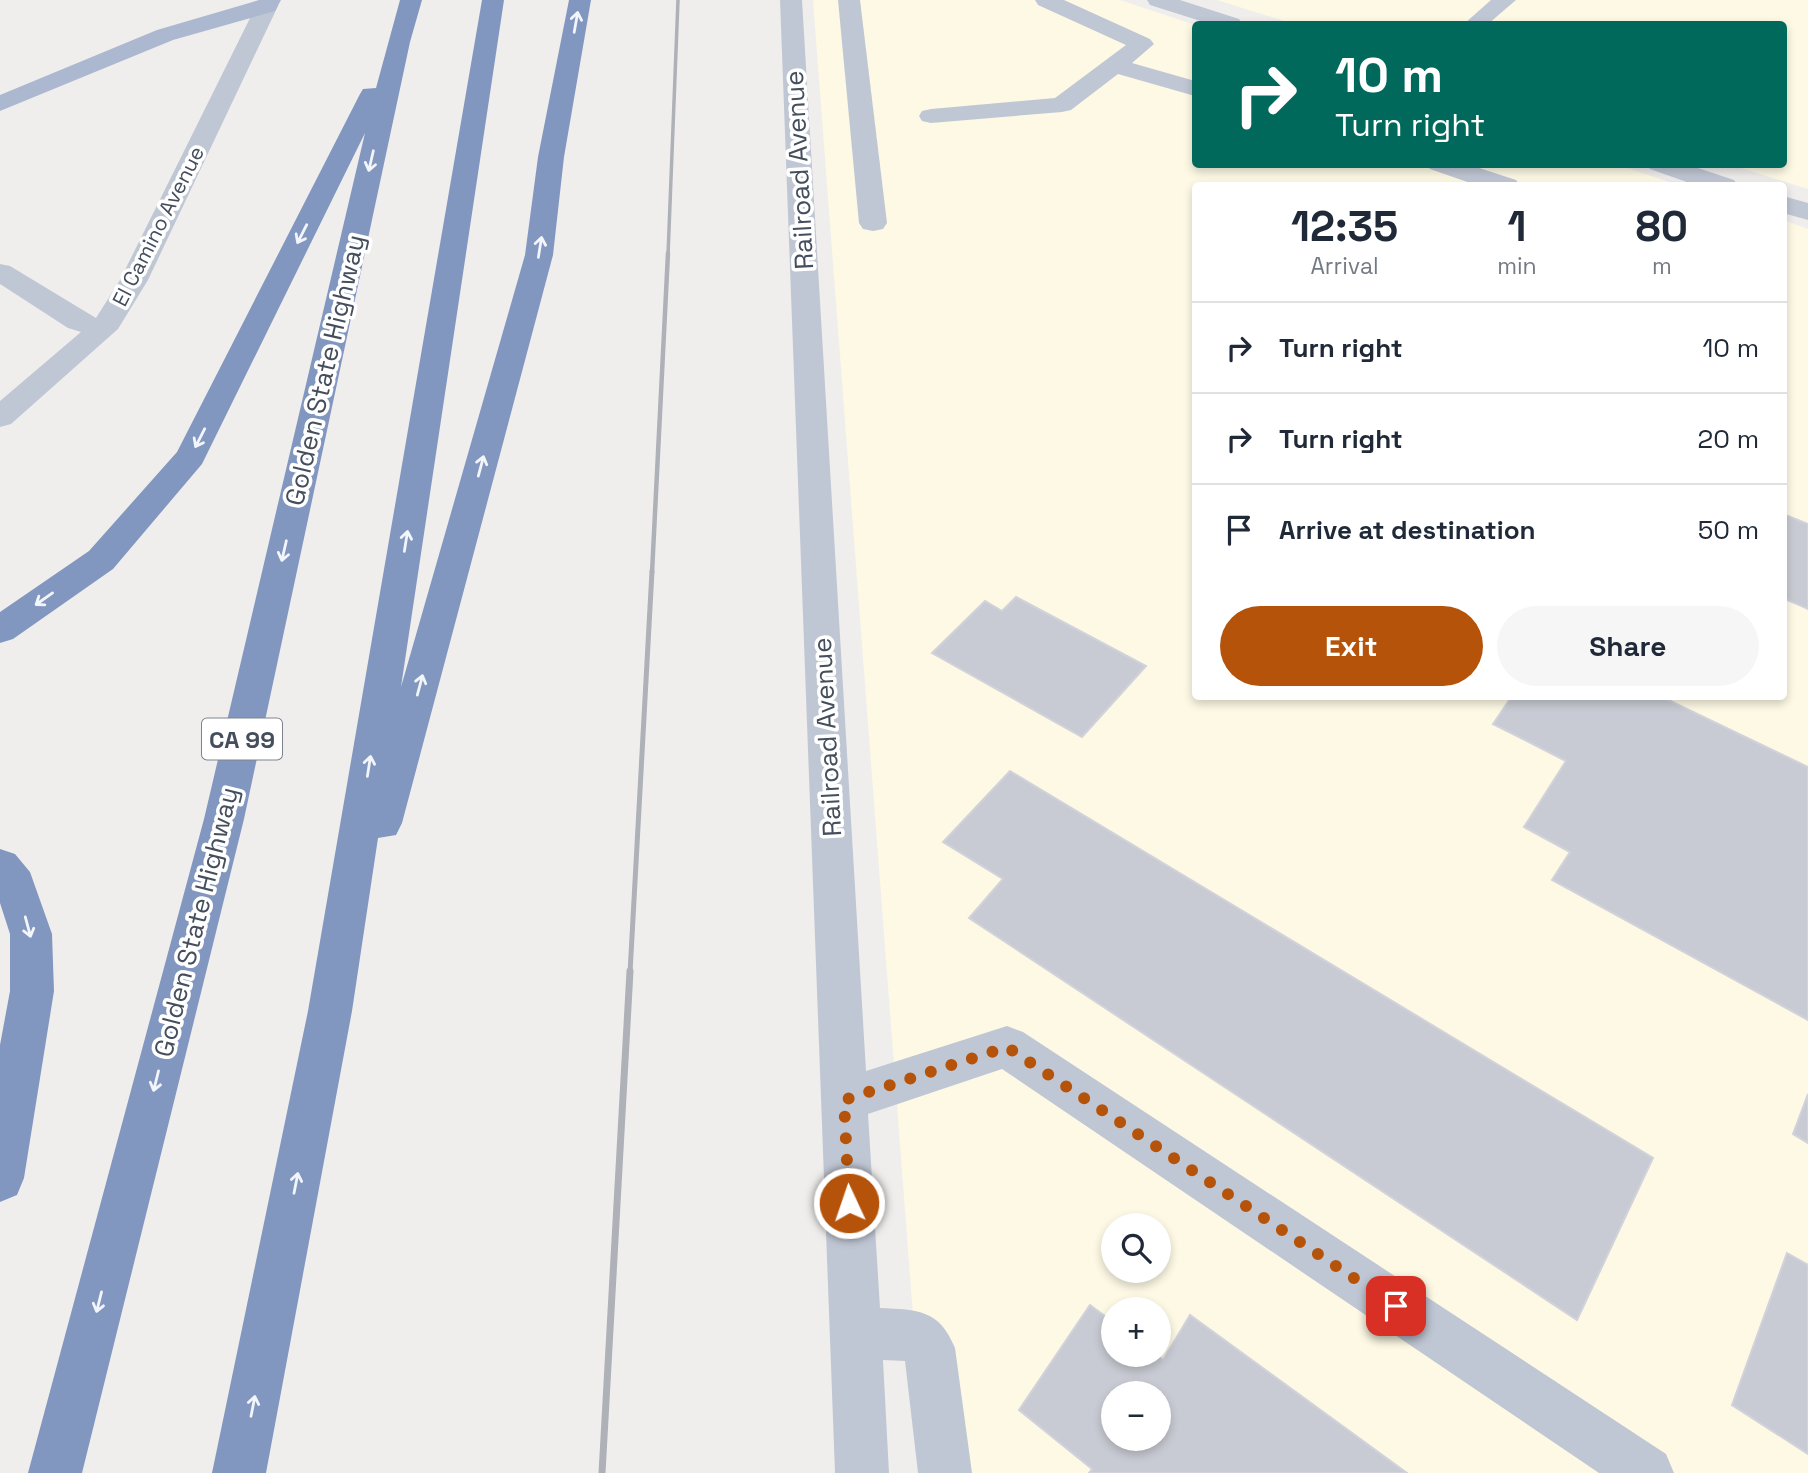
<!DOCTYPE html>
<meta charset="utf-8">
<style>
:root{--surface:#fff;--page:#f6f6f7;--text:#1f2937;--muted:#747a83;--line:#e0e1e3;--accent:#b45309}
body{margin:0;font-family:"Space Grotesk",sans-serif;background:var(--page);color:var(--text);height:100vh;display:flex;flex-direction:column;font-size:26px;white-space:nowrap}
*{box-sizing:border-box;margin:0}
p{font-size:23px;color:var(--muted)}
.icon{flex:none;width:38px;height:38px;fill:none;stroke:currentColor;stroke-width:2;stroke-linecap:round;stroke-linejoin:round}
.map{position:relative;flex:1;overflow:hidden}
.details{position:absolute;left:1192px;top:182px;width:595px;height:518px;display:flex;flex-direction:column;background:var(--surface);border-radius:7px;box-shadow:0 4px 10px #0003}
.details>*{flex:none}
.top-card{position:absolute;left:1192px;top:21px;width:595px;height:147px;border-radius:7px;box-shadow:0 4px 10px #0003;background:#00695c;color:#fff;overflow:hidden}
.buttons{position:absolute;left:1101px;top:1213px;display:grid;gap:14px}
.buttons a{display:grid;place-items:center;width:70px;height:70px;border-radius:50%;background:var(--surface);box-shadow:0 4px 10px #0003;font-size:35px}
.pin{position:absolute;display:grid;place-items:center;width:60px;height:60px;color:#fff;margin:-30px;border-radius:14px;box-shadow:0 4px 10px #0006}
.me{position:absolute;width:77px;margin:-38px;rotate:357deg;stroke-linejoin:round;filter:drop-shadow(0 0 5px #0008)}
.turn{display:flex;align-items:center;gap:24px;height:147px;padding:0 28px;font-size:32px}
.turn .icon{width:91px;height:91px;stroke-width:2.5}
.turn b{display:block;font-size:49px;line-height:60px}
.eta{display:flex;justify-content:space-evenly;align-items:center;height:119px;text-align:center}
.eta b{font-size:42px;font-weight:700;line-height:49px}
.action{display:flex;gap:14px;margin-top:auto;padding:14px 28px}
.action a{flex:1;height:80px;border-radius:42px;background:var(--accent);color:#fff;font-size:28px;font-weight:700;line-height:80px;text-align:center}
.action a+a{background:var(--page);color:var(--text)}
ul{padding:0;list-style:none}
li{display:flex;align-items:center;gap:21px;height:91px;padding:0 28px;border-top:2px solid var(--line)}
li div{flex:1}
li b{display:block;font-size:26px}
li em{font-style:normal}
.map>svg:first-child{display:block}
</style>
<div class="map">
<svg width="1808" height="1473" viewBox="0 0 1808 1473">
<rect width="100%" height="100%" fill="#f0eeed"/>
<g fill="#fdf9e5" fill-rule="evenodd">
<path d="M813,0H1120L1195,25V164H1615L1678,185L1195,186V696H1783V220L1808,229V1473H925ZM1113,1225H1158V1270H1113ZM1113,1309H1158V1354H1113ZM1113,1393H1158V1438H1113Z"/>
<polygon points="1217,0 1808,0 1808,189 1732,165 1783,164 1783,24 1294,24"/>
</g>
<g fill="#c9cbd4" stroke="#d1d2da" stroke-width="2" fill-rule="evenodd">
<polygon points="1783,514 1808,524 1808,609 1783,598"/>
<polygon points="1016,597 1146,666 1082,737 932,653 985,601 1002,611"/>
<polygon points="1512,696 1660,696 1808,767 1808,1020 1552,880 1570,852 1524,827 1566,761 1493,724"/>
<polygon points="1010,771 1653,1158 1577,1320 969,918 1003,879 943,842"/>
<polygon points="1808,1094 1808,1143 1793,1134"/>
<polygon points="1787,1253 1808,1265 1808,1454 1732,1405"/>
<path d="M1090,1305L1113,1322V1354H1156L1163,1360L1190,1315L1407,1473H1089L1092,1469L1019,1410ZM1113,1393H1158V1438H1113Z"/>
</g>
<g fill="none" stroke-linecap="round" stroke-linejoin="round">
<g fill="#c0c7d4" fill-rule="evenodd">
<polygon points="270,0 278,6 148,280 118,329 11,424 0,427 0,401 81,332 68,328 0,284 0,264 10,266 96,318 120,280 256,6 259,1"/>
<path d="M780,0H802L866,1071L1007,1026L1023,1032L1666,1454L1674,1473H1599L1002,1069L868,1114L880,1308C918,1310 939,1309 955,1348L972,1473H918L905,1361L883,1360L889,1473H835Z"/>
<polygon points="838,0 860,0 887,223 883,229 873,231 863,229 859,223"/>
<polygon points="1035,0 1064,0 1150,39 1154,44 1132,63 1195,81 1195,96 1118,74 1071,110 1062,112 931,123 922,121 919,116 922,111 931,109 1055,98 1126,45 1038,5"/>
<polygon points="1147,0 1180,0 1239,19 1242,24 1210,24 1150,5"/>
<polygon points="1491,0 1516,0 1488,24 1464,24"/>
<polygon points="1426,164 1467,164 1516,180 1520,186 1479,186 1430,169"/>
<polygon points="1646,164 1686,164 1734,180 1738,186 1698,186 1650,169"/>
<polygon points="1783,196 1808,203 1808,220 1783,213"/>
</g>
<polygon fill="#abb8cf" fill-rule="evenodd" points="259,0 281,0 275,11 173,40 0,111 0,95 157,30"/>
<g fill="#8297c0" fill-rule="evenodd">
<polygon points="400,0 422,0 410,42 244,819 82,1473 28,1473 204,819 365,133 202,464 113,569 13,639 0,643 0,612 89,551 177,452 360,94 363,89 376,88"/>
<polygon points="482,0 504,0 401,687 525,255 538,157 569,0 591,0 564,157 553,255 402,823 396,835 378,838 352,1011 266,1473 212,1473 308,1011"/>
<polygon points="0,849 15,854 30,872 52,934 54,991 24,1178 17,1195 0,1202 0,1045 10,991 10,934 0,903"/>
</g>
<polyline stroke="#afb1b8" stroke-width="3.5" points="668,255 678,0"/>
<polyline stroke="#afb1b8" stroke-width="4.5" points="652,573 668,253"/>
<polyline stroke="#afb1b8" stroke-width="5" points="630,973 652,571"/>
<polyline stroke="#afb1b8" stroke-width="7" points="602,1473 630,971"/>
</g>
<defs><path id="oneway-shaft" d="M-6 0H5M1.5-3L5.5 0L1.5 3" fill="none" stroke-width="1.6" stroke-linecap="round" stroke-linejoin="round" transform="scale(1.75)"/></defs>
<g stroke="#f2f5f9">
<use href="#oneway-shaft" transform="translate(576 22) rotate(-80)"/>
<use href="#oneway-shaft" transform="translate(371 161) rotate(103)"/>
<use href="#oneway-shaft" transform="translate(302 234) rotate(117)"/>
<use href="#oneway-shaft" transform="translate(540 247) rotate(-81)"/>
<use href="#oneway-shaft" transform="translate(200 438) rotate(117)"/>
<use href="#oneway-shaft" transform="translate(481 466) rotate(-75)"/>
<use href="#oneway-shaft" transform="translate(406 541) rotate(-81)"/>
<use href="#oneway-shaft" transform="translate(284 551) rotate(103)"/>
<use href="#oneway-shaft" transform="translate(44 599) rotate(145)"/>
<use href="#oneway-shaft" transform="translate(420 685) rotate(-75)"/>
<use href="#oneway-shaft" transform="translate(369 766) rotate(-81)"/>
<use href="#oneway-shaft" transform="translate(28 927) rotate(75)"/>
<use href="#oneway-shaft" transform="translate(156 1081) rotate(104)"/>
<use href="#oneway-shaft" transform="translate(296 1183) rotate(-79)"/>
<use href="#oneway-shaft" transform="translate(99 1302) rotate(104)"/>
<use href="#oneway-shaft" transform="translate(253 1406) rotate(-79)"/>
</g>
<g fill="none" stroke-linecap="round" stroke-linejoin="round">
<polyline stroke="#b45309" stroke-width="12" stroke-dasharray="0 21.6" points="849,1203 844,1100 1007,1047 1396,1306"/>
</g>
<g text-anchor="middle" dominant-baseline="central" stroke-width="7" stroke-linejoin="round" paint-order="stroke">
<g font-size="21" fill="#444e5c" stroke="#fff">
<text transform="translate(158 226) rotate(-63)">El Camino Avenue</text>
</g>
<rect fill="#fff" stroke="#7c838d" stroke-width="2" x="202" y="718.5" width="80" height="41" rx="5"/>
<g font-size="24" font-weight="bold" fill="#444e5c">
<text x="242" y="739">CA 99</text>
</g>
<g font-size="26" fill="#444e5c" stroke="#fff">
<text transform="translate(799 170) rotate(-93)">Railroad Avenue</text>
<text transform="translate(325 370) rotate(-77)">Golden State Highway</text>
<text transform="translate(827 737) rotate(-93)">Railroad Avenue</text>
<text transform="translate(196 922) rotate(-76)">Golden State Highway</text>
</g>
</g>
</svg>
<div class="buttons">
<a><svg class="icon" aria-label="search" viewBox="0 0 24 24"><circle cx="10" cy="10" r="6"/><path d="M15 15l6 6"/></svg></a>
<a>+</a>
<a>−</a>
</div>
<div class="pin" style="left:1396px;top:1306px;background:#d93025"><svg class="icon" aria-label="arrive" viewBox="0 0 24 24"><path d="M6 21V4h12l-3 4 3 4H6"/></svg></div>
<svg class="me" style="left:849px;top:1203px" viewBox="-20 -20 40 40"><circle r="17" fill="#b45309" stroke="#fff" stroke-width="3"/><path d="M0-11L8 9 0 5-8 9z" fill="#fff"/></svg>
<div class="top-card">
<div class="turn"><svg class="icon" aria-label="right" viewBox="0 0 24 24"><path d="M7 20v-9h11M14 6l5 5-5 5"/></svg><div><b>10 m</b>Turn right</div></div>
</div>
<section class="details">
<div class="eta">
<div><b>12:35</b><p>Arrival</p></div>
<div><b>1</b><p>min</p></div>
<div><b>80</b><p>m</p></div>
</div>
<ul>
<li><svg class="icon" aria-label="right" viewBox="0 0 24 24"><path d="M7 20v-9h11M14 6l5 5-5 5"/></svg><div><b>Turn right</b></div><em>10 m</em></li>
<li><svg class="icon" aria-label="right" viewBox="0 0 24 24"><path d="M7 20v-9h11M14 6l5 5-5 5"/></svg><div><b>Turn right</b></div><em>20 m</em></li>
<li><svg class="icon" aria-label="arrive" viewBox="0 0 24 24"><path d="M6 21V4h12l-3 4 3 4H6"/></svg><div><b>Arrive at destination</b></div><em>50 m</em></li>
</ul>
<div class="action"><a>Exit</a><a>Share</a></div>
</section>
</div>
